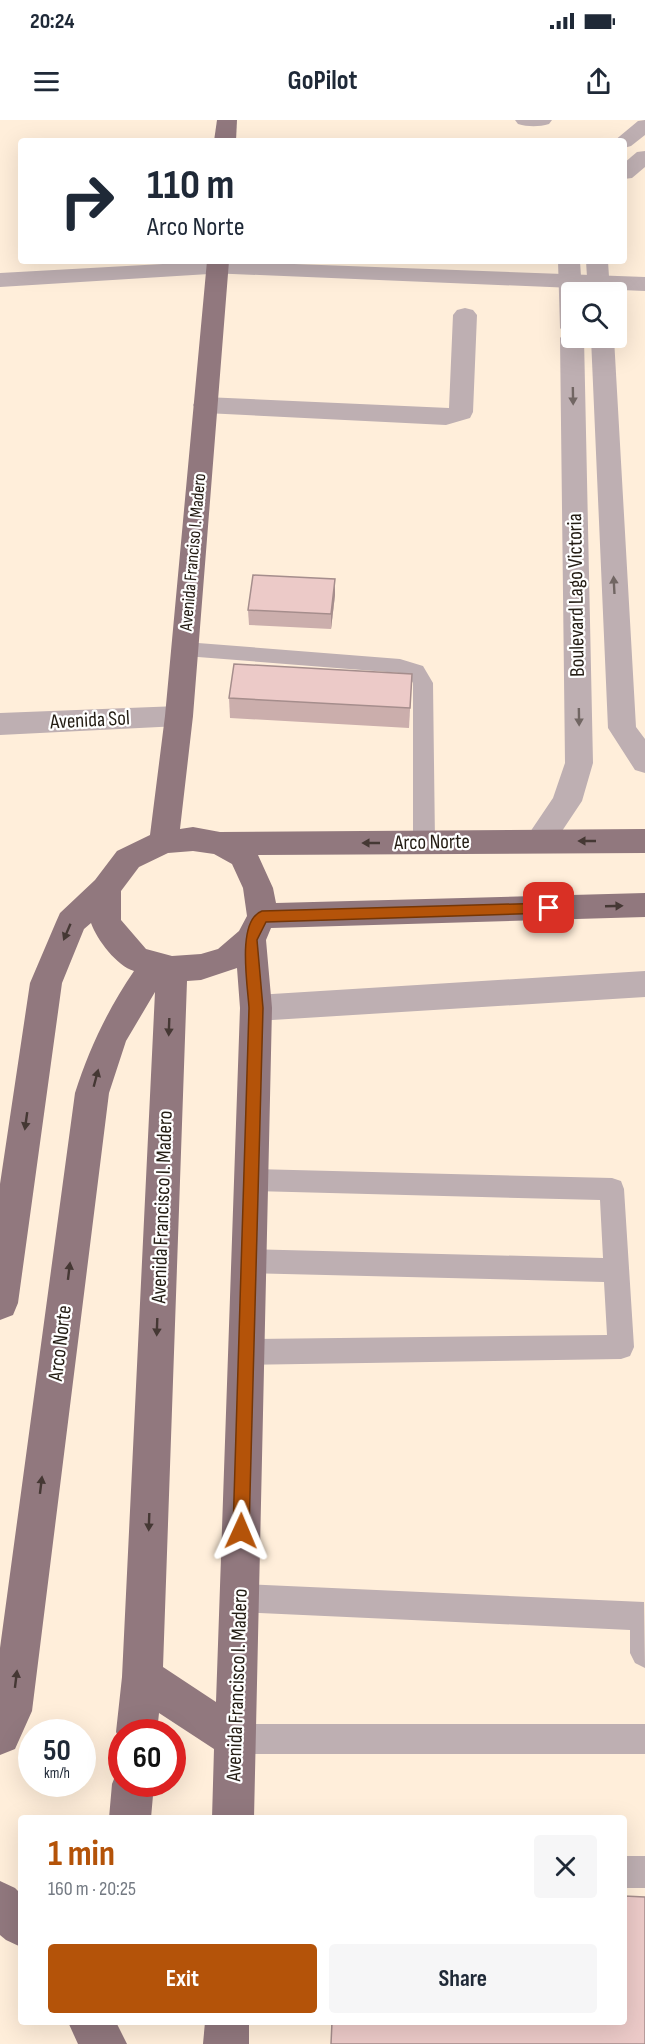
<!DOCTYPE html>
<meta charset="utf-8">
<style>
:root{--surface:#fff;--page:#f6f6f7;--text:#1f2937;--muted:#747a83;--accent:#b45309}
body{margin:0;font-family:"Sofia Sans Condensed",sans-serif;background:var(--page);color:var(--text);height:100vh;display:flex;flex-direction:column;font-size:22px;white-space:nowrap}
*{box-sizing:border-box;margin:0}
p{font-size:20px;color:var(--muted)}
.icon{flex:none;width:33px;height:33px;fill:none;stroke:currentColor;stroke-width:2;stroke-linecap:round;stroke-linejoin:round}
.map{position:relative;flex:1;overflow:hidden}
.details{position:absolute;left:18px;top:1695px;width:609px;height:210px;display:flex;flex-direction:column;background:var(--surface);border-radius:6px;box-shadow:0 6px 24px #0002}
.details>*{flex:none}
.banner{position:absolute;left:18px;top:18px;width:609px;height:126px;border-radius:6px;box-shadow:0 6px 24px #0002;background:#fff;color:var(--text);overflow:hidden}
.buttons{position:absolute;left:561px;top:162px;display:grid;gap:12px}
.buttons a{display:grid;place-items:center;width:66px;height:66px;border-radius:6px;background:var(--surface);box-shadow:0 6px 24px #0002;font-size:30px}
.speed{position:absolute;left:18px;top:1599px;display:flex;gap:12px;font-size:30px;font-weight:700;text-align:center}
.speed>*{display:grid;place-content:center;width:78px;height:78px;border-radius:50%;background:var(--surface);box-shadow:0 6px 24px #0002;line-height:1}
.speed small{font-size:15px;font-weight:400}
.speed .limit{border:9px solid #d22;background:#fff;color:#111}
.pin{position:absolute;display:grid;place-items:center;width:51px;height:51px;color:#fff;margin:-26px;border-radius:12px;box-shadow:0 3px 9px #0006}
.me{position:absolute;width:66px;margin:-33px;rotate:1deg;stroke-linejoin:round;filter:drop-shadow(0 0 4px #0008)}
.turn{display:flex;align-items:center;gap:21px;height:126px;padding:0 30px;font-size:27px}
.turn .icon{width:78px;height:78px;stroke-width:2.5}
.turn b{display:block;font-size:42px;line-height:51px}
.round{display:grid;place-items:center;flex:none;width:63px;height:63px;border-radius:6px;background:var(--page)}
.overview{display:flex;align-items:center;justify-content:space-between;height:102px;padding:0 30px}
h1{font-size:36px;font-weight:700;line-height:45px;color:var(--accent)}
.cta{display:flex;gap:12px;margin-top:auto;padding:12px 30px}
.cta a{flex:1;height:69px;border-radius:6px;background:var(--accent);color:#fff;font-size:24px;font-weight:700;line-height:69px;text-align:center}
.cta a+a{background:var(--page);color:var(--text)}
.status{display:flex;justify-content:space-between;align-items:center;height:42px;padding:0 30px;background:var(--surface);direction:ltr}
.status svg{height:16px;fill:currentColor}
header{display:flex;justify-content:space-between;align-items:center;height:78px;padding:0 30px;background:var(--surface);font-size:27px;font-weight:700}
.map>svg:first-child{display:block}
</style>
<div class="status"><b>20:24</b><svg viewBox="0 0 49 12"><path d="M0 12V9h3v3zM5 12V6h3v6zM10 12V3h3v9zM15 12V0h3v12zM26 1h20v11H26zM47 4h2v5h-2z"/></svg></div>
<header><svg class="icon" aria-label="menu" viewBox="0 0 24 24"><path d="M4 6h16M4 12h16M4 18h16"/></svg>GoPilot<svg class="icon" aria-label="share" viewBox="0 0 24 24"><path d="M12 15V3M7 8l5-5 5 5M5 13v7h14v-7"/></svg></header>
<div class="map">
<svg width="645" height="1924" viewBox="0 0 645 1924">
<rect width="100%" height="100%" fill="#ffeeda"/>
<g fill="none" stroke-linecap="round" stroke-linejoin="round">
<g fill="#beafb2" fill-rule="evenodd">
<polygon points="185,522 400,539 423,546 433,563 435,723 432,729 424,731 416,729 413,723 413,563 409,556 400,553 185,536 178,534 175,529 178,524"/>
<polygon points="251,1049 612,1058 621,1061 624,1069 634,1227 630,1236 621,1239 246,1245 237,1241 233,1232 237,1223 246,1219 607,1215 604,1162 249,1153 240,1149 236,1141 240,1133 249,1129 603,1138 600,1080 251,1071 242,1068 239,1060 242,1052"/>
<polygon points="240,1464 644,1482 645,1548 635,1543 630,1533 630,1510 240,1492 230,1488 226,1478 230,1468"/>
<polygon points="235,1604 645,1604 645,1634 235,1634 224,1630 220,1619 224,1608"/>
<rect x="624" y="1736" width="21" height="32"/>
</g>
<g fill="#beafb2" fill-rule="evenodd">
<path d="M515,0H552L549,4C539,7 528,7 518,4Z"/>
<polygon points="217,141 645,157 645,171 209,153 206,148 209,143"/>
<polygon points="465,188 473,190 477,195 473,292 470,298 446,305 205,293 196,290 193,285 196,280 205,277 449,288 453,195 457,190"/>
<polygon points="645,851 645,877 256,901 245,897 240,888 245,879 256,875"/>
</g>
<g fill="#beafb2" fill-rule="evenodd">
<polygon points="645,0 645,15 631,26 624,28 624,21 614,21 638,1"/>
<polygon points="645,31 645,47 632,58 624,59 624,43 637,32"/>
<polygon points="217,141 225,143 228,148 225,153 0,167 0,153"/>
<polygon points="558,141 580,141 582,172 572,172 572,218 584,218 593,643 582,681 550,729 539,733 528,729 524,721 553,678 565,643 560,218 564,213 560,208"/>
<polygon points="586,141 608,141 610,172 588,172"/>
<polygon points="591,218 614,218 636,607 645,619 645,653 635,650 608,608"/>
<polygon points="179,586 189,589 193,596 189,603 179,606 0,615 0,593"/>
</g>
<g fill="#91787e" fill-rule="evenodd">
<polygon points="217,0 237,0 236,21 214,21"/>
<path d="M207,141H229L193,596L180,709L193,707L220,712L645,709V733L258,735L273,768L276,783L645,773V797L271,808L266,820L272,888L254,1698H212L214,1629L159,1593L157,1612H122V1624L116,1612L122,1557L155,872L126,921L109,973L32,1591L15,1629L0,1635V1528L75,973C89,929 108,889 134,851C117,846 97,820 91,803L84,809L62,863L18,1183L13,1195L0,1200V1064L30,863L56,802L60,793L95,760L117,731L150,715L165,596ZM193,731L214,734L232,744L243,768L247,796L239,811L218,829L201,834L172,836L146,829L121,800V771L139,747L168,733ZM237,848L240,888L216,1582L163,1547L187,861L201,860Z"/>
<polygon points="122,1648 122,1664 154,1664 151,1698 109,1698 112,1664 118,1649"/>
<polygon points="0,1761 15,1768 21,1774 21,1827 6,1820 0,1815"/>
<polygon points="68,1902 116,1902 127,1924 78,1924"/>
<polygon points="205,1902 249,1902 249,1924 203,1924"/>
</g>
</g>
<g fill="#cbaeac">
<polygon points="335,475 331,509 249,505 248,490"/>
<polygon points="412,554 409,608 230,598 229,578"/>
</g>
<polygon fill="#a58d8c" points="335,459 335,475 331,509 331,494"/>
<g fill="#eccac8" stroke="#a58d8c" stroke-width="1.5">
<polygon points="253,455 335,459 331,494 248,490"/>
<polygon points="234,544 412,554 410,588 229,578"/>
<polygon points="624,1776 645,1777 645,1924 331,1924 332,1902 624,1902"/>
</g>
<defs><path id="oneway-solid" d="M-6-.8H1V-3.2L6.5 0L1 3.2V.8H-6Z" transform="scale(1.5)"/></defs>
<g fill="#716663">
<use href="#oneway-solid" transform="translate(573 276) rotate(89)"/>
<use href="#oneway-solid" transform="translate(614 465) rotate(-93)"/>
<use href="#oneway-solid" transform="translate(579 597) rotate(89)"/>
</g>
<g fill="#453834">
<use href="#oneway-solid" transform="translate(587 721) rotate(180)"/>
<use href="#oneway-solid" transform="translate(371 723) rotate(180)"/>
<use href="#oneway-solid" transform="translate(614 786) rotate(-2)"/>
<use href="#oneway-solid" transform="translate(67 812) rotate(113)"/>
<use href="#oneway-solid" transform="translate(169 907) rotate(92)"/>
<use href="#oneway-solid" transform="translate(96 958) rotate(-75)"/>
<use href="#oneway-solid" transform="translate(26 1001) rotate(98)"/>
<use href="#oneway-solid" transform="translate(69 1151) rotate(-83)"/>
<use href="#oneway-solid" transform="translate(157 1207) rotate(92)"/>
<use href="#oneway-solid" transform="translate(41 1365) rotate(-83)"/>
<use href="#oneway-solid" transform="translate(149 1402) rotate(92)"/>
<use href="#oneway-solid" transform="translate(16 1559) rotate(-83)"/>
</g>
<path fill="#b45309" stroke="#753606" stroke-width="1.5" d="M549,783L556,788L549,793L266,802L257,820L263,888L249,1411L247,1417L241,1419L236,1417L233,1411L249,888C248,867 236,800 262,791Z"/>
<g text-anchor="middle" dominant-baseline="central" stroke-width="4.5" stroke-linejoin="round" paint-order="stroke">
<g font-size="18" fill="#241d14" stroke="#fff">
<text transform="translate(193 432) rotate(-85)">Avenida Franciso I. Madero</text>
</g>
<g font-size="21" fill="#241d14" stroke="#fff">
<text transform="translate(576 475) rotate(-91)">Boulevard Lago Victoria</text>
<text transform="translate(90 600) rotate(-3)">Avenida Sol</text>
<text transform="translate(432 722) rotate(-1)">Arco Norte</text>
<text transform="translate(162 1087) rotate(-88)">Avenida Francisco I. Madero</text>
<text transform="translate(60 1223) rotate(-83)">Arco Norte</text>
<text transform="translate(237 1565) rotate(-88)">Avenida Francisco I. Madero</text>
</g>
</g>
</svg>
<div class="buttons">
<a><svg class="icon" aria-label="search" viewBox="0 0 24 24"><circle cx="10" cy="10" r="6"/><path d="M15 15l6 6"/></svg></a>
</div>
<div class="speed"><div>50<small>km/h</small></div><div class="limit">60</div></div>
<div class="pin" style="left:549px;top:788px;background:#d93025"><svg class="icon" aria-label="arrive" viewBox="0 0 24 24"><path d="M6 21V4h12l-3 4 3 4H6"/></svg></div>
<svg class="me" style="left:241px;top:1411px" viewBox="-20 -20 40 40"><path d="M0-17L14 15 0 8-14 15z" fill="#b45309" stroke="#fff" stroke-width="4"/></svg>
<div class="banner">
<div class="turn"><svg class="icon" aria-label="right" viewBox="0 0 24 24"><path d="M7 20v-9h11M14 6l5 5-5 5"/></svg><div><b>110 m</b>Arco Norte</div></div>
</div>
<section class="details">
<div class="overview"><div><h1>1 min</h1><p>160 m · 20:25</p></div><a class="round"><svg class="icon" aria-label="close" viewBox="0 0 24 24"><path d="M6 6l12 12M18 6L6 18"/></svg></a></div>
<div class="cta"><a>Exit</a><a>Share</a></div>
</section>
</div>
